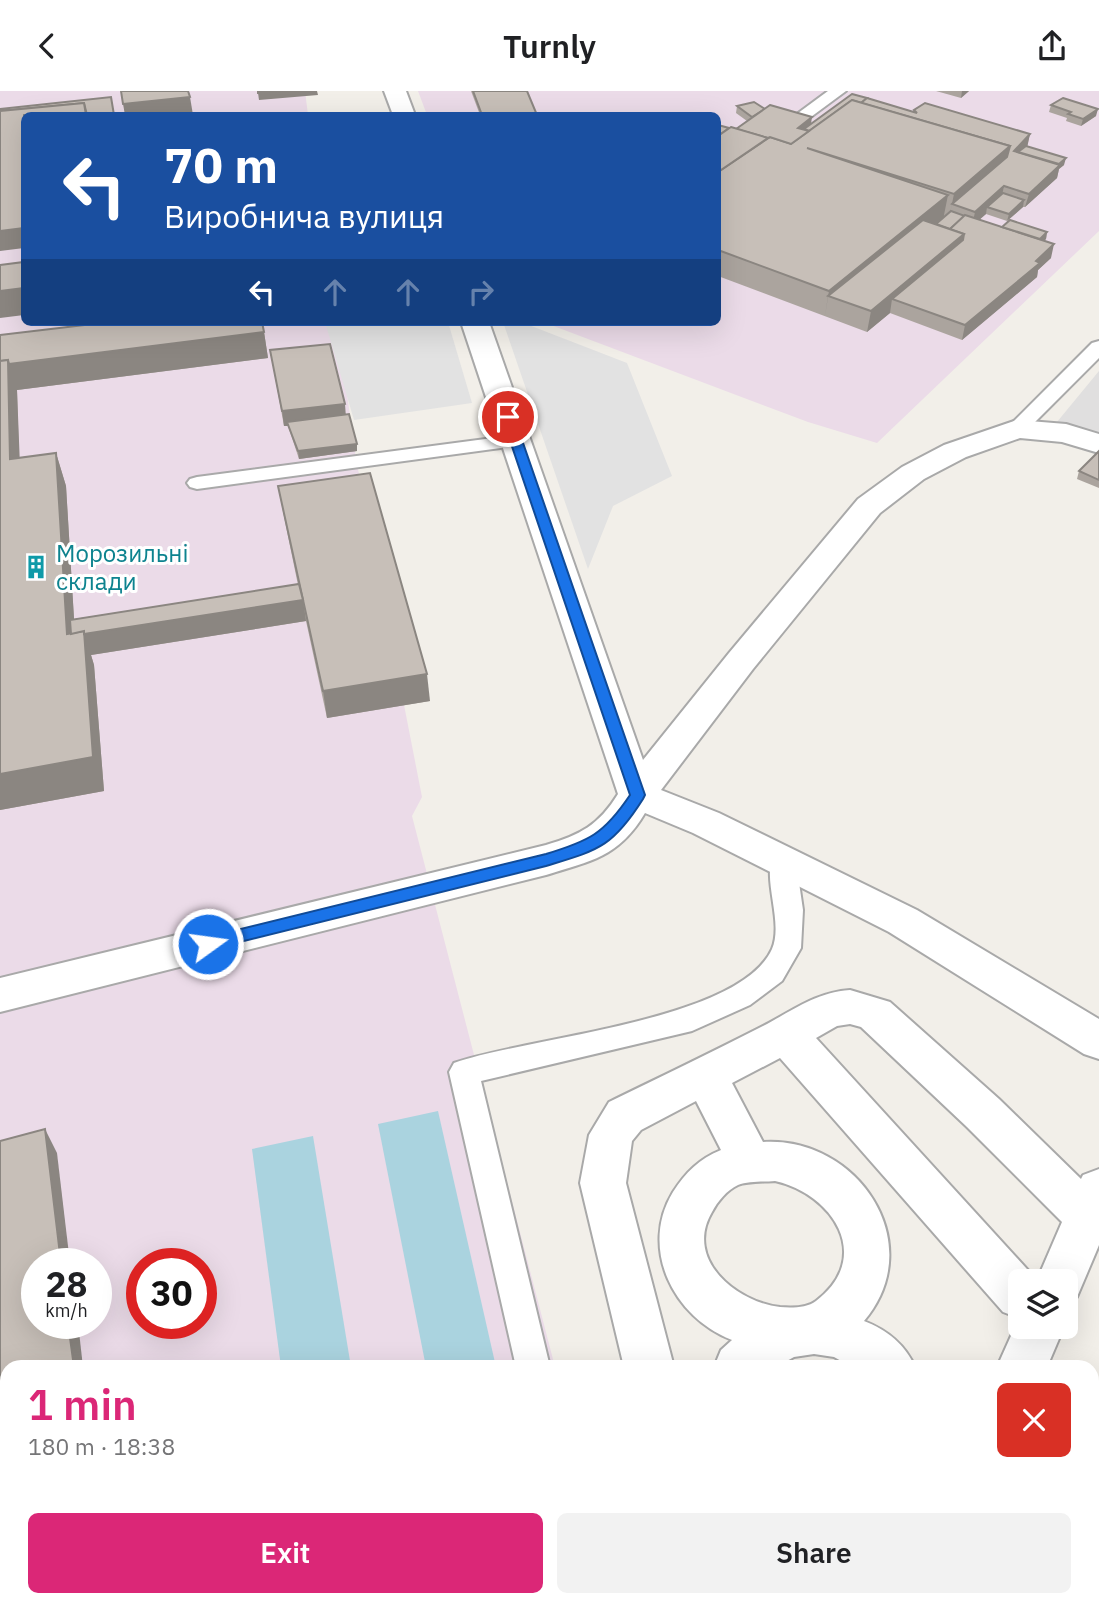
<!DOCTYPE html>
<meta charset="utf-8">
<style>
:root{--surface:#fff;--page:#f2f2f2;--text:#202124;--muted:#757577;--accent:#db2777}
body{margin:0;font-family:"IBM Plex Sans",sans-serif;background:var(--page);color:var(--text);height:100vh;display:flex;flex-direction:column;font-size:26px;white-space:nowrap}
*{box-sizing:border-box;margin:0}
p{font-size:23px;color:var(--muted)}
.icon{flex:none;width:38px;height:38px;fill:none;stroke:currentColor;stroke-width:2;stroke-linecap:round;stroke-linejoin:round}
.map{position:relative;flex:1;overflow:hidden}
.side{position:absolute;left:0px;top:1269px;width:1099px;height:247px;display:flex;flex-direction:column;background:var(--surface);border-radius:21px 21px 0 0;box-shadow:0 7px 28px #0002}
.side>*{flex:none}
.hud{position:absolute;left:21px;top:21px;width:700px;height:214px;border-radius:10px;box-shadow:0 7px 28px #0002;background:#1a4fa0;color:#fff;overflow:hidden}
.controls{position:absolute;left:1008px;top:1178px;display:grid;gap:14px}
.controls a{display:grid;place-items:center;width:70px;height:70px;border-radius:10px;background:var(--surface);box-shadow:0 7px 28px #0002;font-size:35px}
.speed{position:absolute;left:21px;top:1157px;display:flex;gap:14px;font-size:35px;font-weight:700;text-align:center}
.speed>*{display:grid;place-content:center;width:91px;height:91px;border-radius:50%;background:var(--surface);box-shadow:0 7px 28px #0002;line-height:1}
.speed small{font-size:18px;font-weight:400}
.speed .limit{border:10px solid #d22;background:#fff;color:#111}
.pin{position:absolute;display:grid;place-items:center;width:60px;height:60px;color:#fff;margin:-30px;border:4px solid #fff;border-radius:50%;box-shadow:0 2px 7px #0007}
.me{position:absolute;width:77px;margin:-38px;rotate:76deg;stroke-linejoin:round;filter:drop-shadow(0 0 5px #0008)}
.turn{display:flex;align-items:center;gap:24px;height:147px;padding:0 28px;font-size:32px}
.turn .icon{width:91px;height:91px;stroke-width:2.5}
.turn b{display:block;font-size:49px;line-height:60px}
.lanes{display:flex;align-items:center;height:66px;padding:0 28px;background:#0003;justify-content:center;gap:35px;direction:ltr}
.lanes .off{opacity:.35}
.round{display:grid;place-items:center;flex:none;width:74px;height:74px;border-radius:10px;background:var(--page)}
.head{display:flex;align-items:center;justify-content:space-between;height:119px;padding:0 28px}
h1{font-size:42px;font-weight:600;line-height:52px;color:var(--accent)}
.cta{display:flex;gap:14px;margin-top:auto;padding:14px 28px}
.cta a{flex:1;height:80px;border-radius:10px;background:var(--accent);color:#fff;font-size:28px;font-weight:600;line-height:80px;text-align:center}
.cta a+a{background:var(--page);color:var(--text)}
header{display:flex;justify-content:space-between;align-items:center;height:91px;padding:0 28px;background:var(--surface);font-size:32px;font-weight:600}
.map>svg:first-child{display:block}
</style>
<header><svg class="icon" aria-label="back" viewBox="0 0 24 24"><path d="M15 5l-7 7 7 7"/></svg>Turnly<svg class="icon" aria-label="share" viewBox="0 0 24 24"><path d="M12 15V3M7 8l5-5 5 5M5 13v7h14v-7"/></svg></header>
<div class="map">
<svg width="1099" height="1514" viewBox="0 0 1099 1514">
<rect width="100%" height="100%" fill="#f2efe9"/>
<polygon fill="#e0dfdf" points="1099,280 1099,348 1057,331"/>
<g fill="#ebdbe8" fill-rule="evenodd">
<path d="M0,0H305L308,24H24V231H337L356,368L422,706L412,725L555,1276H7V1508H615L616,1514H0ZM37,1172H96V1232H37ZM142,1172H201V1232H142Z"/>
<polygon points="418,0 1099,0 1099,140 877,352 808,331 543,231 718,231 718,24 427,24"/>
</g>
<g fill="#e2e2e2">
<polygon points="325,231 448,231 472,312 354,329"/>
<polygon points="503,231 521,231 627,272 672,385 613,415 588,478"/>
</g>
<g fill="#aad3df">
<polygon points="438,1020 496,1276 426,1276 378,1033"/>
<polygon points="313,1045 351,1276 281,1276 252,1058"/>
</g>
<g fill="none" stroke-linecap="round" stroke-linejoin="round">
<g stroke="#a9a9a9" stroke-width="4">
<g id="service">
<polygon points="828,0 846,0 800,34 790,34 787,31 790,28"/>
<polygon points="1099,250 1099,267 1024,342 1010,342 1007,338 1010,334 1092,252"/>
<polygon points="516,344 523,346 526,350 523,354 197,398 190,396 187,392 190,388 197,386"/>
<path d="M783,761L792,764L796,771L803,819L801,857L782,890L750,914L692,940L481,990L550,1276H516L449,981L454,972C527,946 739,931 772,858C784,831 761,786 774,764Z"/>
<polygon points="568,1508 606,1508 607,1514 569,1514"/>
</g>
</g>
<g stroke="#a9a9a9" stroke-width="4">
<g id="minor">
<polygon points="384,0 406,0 415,24 393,24"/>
<path d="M461,231H489L643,669L729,562L858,408L902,376L944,354L1017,329L1066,333L1099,343V362L1062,351L1020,347L966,366L924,388L880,422L753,578L661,699L719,722L917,819L1099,928V968L1084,963L889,841L693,742L645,722C619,766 591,770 546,784L0,921V887L546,754C580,744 599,734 618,703Z"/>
<path d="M850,899L890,911L999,1008L1081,1088L1083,1084L1099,1078V1154L1077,1206L1066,1210V1190H1020V1236H1064L1047,1276H997L1019,1227L1003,1221L780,967L732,992L763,1051C857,1045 930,1152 864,1230C887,1239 905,1253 915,1276H852L834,1266L814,1263L794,1266L776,1276H714L721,1259L732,1249C673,1226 639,1157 673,1101C686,1081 699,1068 721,1059L696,1010L641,1039L632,1050L626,1092L674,1276H624L580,1092L589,1044L609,1011C660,986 710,962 761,936C793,920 813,902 850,899ZM850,933L861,936L967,1036L1062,1131L1037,1189L816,947L837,935ZM775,1090C833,1103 874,1166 816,1210C807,1217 791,1217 780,1216C736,1211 684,1168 712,1121C717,1111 727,1099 738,1094C748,1090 764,1091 775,1090Z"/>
<polygon points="680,1508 735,1508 736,1514 682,1514"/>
<polygon points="895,1508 950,1508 948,1514 894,1514"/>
</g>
</g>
<use href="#service" fill="#fff" fill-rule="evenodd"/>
<use href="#minor" fill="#fff" fill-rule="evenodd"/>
</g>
<g fill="#aba49e">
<polygon points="471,0 527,0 537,24 480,24"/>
<polygon points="936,0 969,0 961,7"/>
<polygon points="1051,14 1096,25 1081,35 1066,30 1067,27 1049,21"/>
<polygon points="737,15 765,18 811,33 914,21 914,19 1030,43 1027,55 1064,74 1059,78 1057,87 1025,116 1023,116 1007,130 986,123 979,129 1002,136 1047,141 1046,148 1044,150 1051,167 1038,179 1037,186 962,249 890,222 867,241 718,185 718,34 729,37 736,38 747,30 736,22"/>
<polygon points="264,241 268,267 17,299 19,367 56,362 66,395 74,528 298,494 283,421 278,395 430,610 327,627 306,530 91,564 94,574 104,700 0,719 0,244"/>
<polygon points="270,259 346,323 357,360 299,368 288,335 284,335"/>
<polygon points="1099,360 1099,397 1077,388 1079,380"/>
</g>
<g fill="#8b8681">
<polygon points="282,0 317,0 318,4 259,9 258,2"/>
<polygon points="962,0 969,0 961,7"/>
<polygon points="190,6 193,24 125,24 123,13"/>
<polygon points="1098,18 1096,25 1081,35 1083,28"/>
<polygon points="812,26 810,40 798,37"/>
<polygon points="1030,43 1027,57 1016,68 1014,60"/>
<polygon points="1010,55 1004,79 952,113 949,127 954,103"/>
<polygon points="1066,67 1064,74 1059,78 1057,87 1025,116 1029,103"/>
<polygon points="1004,95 1001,109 987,116 986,123 972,135 975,121"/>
<polygon points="948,104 943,129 828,205 825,225 829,200"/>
<polygon points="1024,109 1023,116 1007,130 1009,123"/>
<polygon points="24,137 24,157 0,160 0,140"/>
<polygon points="1047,141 1046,148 1032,161 1034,154"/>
<polygon points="964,143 960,163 892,208 890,222 867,241 871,220"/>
<polygon points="1054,153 1051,167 1038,179 1037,186 962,249 965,234"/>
<polygon points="24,197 24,224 0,227 0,200"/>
<polygon points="264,241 268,267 17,299 21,401 10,368 8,269"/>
<polygon points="345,313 346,327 287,331 288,335 284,335 282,320"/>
<polygon points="357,353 357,360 299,368 298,360"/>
<polygon points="56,362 66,395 75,544 303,509 306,530 91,564 94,574 104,700 0,719 0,683 67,543"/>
<polygon points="427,583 430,610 327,627 323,600"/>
<polygon points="45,1038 57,1062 70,1172 61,1172"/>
<polygon points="68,1232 78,1232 83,1276 74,1276"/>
<polygon points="102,1508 112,1508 113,1514 102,1514"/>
</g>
<g fill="#c7bfb8" stroke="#8b8681" stroke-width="2">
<polygon points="121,0 188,0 190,6 123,13"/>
<polygon points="258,0 282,0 258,2"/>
<polygon points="473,0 527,0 537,24 482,24"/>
<polygon points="852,3 867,7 861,12 852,9 809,40 804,38"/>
<polygon points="111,6 114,24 87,24 84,12 0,20 0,18"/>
<polygon points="867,7 917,22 914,19 925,12 1030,43 1014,60 1060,74 1029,103 1004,95 975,121 952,113 1007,66 1010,55 861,12"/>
<polygon points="1063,7 1098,18 1083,28 1068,23 1071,21 1051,14"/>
<polygon points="852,9 1010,55 954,103 807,57 948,104 829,200 718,159 718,81 770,46 791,53"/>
<polygon points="754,11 765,18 752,26 737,15"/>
<polygon points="84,12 86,24 24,24 24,137 0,140 0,20"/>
<polygon points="770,14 812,26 798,37 809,40 791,53 770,46 768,47 736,38"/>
<polygon points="718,34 729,37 718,45"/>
<polygon points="731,36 768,47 718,81 718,45"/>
<polygon points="1026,55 1066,67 1059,73 1018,61"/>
<polygon points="1003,102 1024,109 1009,123 987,116"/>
<polygon points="951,120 965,125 950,138 936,133"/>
<polygon points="965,124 1054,153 1036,170 1040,172 965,234 892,208 963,149 964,143 950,138"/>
<polygon points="923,129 964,143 871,220 828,205"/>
<polygon points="1010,129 1047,141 1040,148 1002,136"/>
<polygon points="24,171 24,197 0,200 0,174"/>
<polygon points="110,231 262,231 264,241 9,273 8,269 0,270 0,244"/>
<polygon points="330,253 345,313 282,320 270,259"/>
<polygon points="8,269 10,368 56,362 67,543 84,540 93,666 0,683 0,270"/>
<polygon points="349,323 357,353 298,360 287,331"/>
<polygon points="1099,360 1099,389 1079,380"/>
<polygon points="370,382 427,583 323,600 278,395"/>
<polygon points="299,493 303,509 84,543 84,540 71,543 70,529"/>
<polygon points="45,1038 61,1172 37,1172 37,1232 68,1232 74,1276 7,1276 7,1508 102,1508 102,1514 0,1514 0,1050"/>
</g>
<path fill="#1a73e8" stroke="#114b97" stroke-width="2" d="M508,323L514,326L645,704L643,708C612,757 598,759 546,775L208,859L202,857L200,853L202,848L208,846L546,763C589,750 604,743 630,704L502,326Z"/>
<defs>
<g id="building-bare" transform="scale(1.89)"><path d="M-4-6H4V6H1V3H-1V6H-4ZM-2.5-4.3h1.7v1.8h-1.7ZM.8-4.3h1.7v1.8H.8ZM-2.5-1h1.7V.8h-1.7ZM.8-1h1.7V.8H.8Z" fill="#0f9aa8" stroke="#fff" stroke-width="2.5" paint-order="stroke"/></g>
</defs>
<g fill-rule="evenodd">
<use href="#building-bare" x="36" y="476"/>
</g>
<g text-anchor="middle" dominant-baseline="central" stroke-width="6" stroke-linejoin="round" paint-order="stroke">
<g font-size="24" fill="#0d838f" stroke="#fff" text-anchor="start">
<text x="56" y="462">Морозильні<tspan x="56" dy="28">склади</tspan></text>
</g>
</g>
</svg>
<div class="controls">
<a><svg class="icon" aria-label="layers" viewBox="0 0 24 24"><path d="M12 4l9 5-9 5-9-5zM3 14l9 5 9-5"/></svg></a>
</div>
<div class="speed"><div>28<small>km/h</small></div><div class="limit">30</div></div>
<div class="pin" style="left:508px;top:326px;background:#d93025"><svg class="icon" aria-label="arrive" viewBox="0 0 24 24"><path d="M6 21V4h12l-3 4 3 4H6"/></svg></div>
<svg class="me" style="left:208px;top:853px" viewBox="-20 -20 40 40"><circle r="17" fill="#1a73e8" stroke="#fff" stroke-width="3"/><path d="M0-11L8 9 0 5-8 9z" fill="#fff"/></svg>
<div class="hud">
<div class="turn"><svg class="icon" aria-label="left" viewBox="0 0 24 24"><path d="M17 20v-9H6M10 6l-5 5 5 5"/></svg><div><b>70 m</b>Виробнича вулиця</div></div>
<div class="lanes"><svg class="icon" aria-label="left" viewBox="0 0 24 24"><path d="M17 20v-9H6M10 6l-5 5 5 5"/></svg><svg class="icon off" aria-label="ahead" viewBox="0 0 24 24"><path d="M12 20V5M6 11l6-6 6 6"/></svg><svg class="icon off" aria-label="ahead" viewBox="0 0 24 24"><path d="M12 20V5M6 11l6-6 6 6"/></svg><svg class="icon off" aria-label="right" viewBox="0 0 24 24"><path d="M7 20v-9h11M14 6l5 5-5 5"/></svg></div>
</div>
<section class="side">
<div class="head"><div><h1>1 min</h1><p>180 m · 18:38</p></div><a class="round" style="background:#d93025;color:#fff"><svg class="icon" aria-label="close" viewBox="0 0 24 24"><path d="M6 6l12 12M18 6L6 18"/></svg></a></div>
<div class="cta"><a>Exit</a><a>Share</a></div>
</section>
</div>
